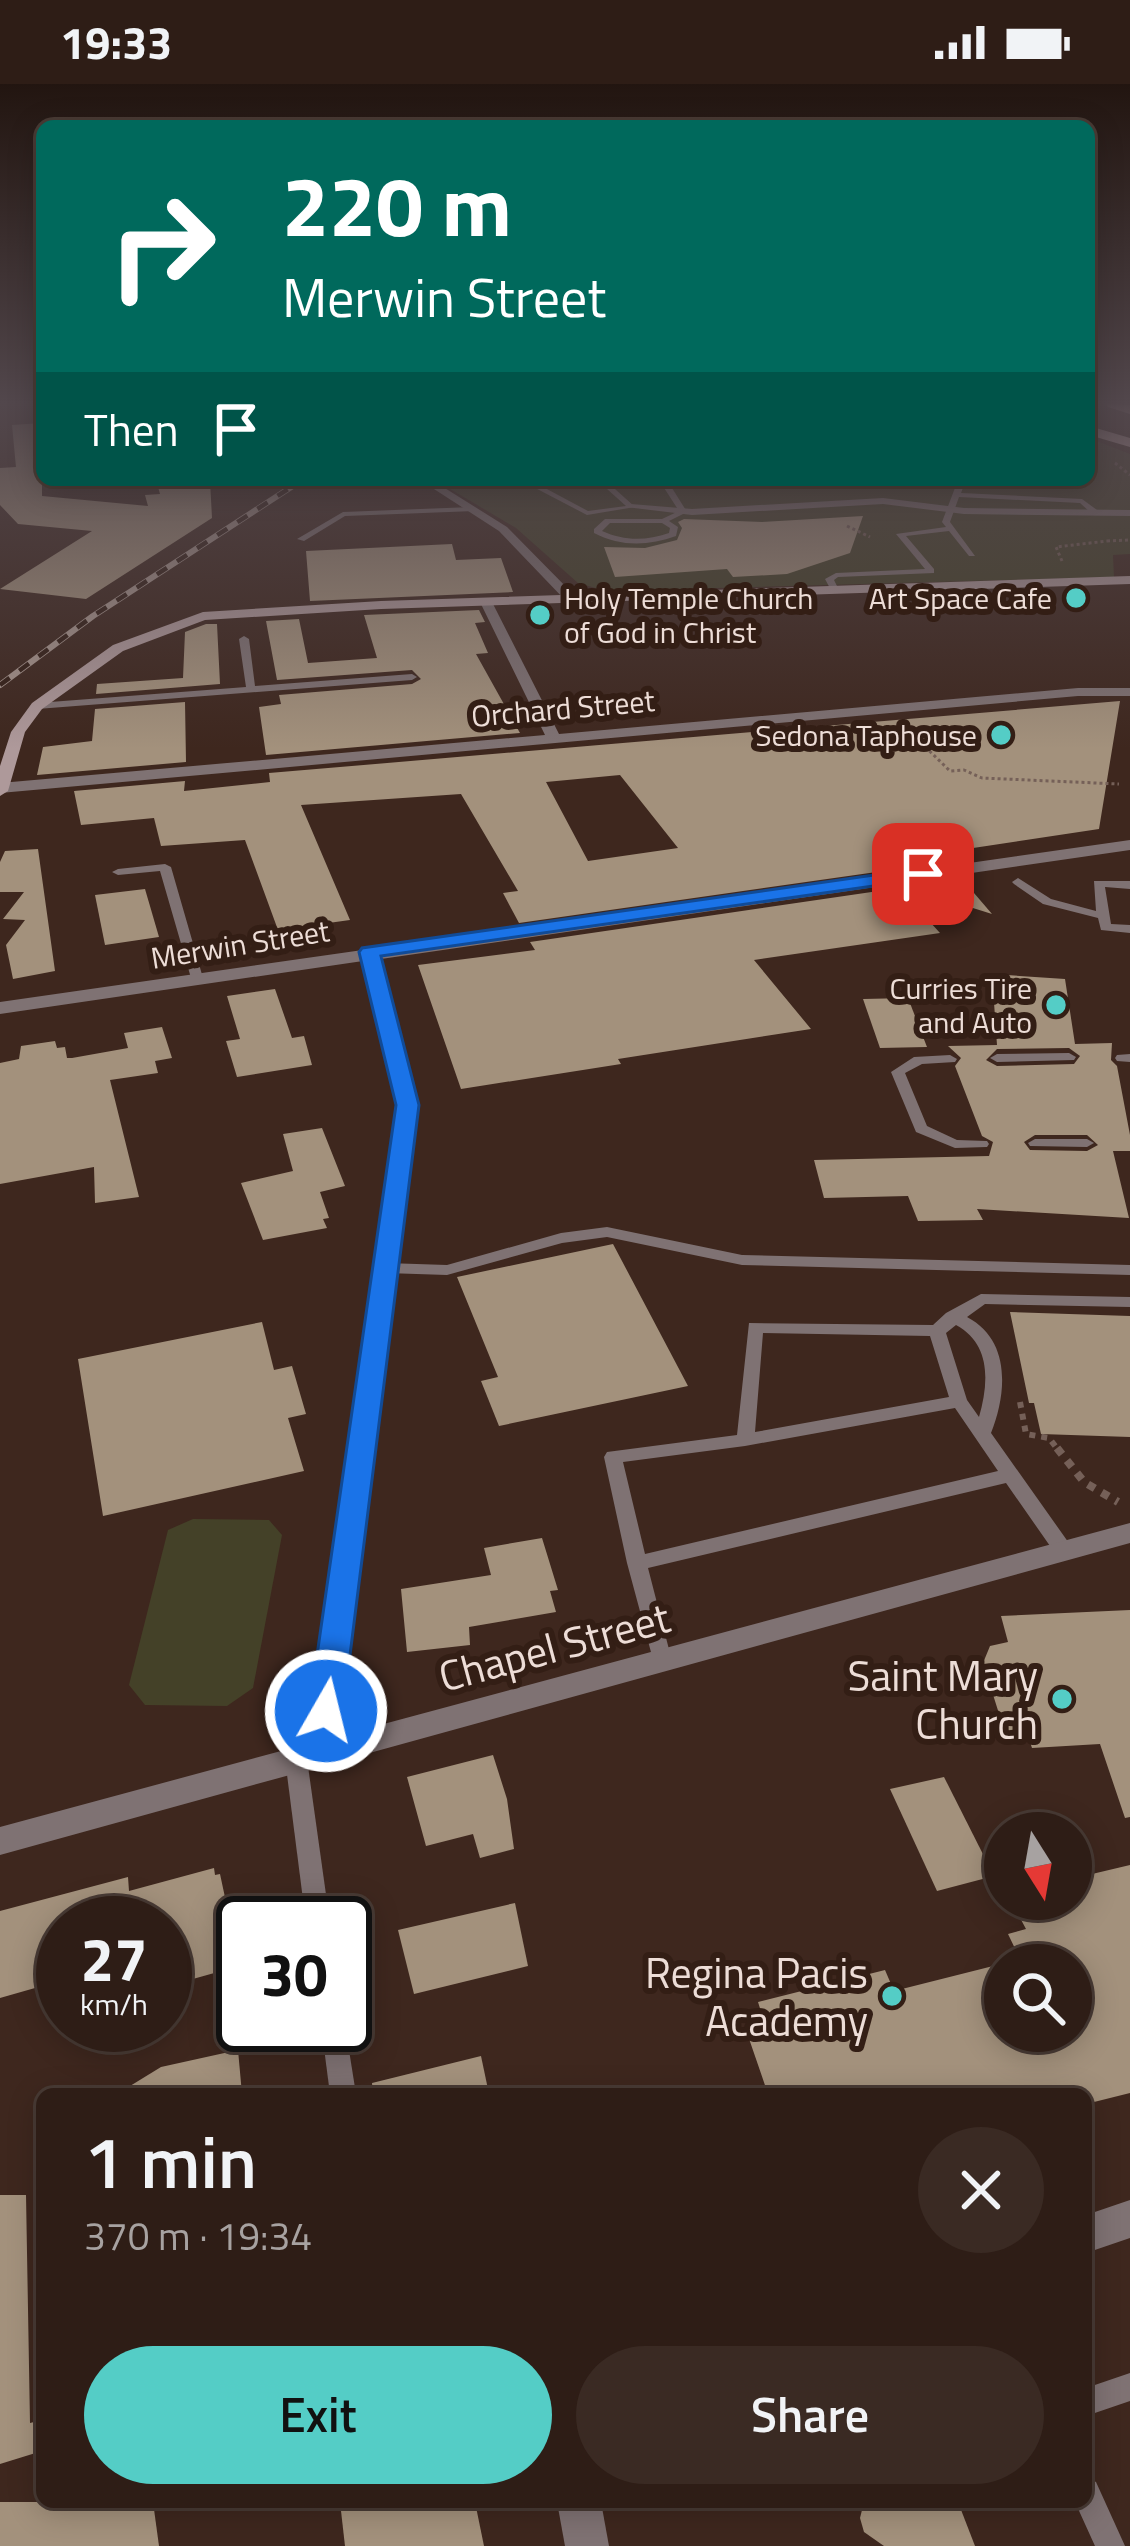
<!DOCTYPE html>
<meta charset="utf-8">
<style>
:root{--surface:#2e1d16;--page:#3a2a23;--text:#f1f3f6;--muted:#a7a2a1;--line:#493b35;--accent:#54cdc6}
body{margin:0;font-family:"Titillium Web",sans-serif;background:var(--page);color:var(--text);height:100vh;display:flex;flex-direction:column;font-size:45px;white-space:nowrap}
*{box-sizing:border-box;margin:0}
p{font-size:39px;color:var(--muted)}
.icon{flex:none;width:66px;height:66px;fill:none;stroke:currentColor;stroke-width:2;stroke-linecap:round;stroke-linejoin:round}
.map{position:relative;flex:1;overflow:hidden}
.panel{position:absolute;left:36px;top:2004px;width:1056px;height:420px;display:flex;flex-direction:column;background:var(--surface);border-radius:18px;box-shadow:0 6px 30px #0003,0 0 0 3px var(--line)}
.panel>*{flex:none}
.top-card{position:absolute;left:36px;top:36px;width:1059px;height:366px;border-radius:18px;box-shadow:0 6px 30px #0003,0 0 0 3px var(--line);background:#00695c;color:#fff;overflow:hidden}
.needle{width:78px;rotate:169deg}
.tools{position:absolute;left:984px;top:1728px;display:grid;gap:24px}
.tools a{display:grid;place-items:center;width:108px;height:108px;border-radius:50%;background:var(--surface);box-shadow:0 6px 30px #0003,0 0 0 3px var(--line);font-size:60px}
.speed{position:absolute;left:36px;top:1812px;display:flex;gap:24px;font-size:60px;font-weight:700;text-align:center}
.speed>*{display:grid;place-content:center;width:156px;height:156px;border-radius:50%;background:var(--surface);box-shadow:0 6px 30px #0003,0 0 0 3px var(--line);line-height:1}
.speed small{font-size:30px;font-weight:400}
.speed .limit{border:6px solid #111;border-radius:18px;background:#fff;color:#111}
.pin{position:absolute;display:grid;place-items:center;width:102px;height:102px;color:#fff;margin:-51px;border-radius:24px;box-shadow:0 6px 18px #0006}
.me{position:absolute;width:132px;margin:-66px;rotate:8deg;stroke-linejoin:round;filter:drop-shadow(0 0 9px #0008)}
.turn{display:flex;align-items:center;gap:42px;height:252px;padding:0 48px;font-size:54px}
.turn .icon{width:156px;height:156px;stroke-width:2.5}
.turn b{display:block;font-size:84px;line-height:102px}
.then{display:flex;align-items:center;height:114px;padding:0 48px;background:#0003;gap:24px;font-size:45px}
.round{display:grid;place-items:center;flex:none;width:126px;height:126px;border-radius:63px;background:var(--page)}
.overview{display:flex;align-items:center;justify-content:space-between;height:204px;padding:0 48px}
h1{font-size:72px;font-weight:600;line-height:90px}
.cta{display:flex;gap:24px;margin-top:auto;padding:24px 48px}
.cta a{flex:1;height:138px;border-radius:72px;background:var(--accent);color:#111;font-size:48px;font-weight:600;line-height:138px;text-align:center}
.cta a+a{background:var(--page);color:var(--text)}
.status{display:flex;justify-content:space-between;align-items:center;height:84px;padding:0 60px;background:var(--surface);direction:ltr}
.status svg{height:33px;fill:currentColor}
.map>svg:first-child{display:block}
</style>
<div class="status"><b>19:33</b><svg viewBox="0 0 49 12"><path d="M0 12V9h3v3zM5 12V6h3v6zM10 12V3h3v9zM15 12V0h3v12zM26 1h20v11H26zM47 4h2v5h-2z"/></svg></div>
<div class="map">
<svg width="1130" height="2462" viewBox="0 0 1130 2462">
<rect width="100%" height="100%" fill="#3e271e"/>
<g fill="#444128">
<polygon points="1089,354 1130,370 1130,470 1113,471 1114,493 606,507 578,499 516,444 435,396 1089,396"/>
<polygon points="193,1435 269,1436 282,1451 253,1604 227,1622 145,1621 129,1601 168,1446"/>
</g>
<g fill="#a3917c" fill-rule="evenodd">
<polygon points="42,339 42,412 148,422 145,411 160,410 156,396 210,396 212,434 86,515 0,505 92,447 18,440 0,421 0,384 16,383 12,341"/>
<polygon points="863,432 850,469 787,490 733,493 727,485 615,493 604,463 645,464 677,456 682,444 678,438 684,435 762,438"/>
<polygon points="452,460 456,476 501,474 513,508 310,517 306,467"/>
<polygon points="479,526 485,538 475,539 488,569 476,570 520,649 266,671 259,623 281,620 279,611 412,600 421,595 412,586 277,596 266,537 299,535 308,579 377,574 364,531"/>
<polygon points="206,540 217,540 220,600 96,610 97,600 183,594 185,548"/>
<path d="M1120,617L1099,745L940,769L947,778L519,839L503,809L518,807L461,710L301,721L350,836L278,846L245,756L161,762L154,734L81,741L74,707L185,697L184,707L270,698L269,689ZM620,691L678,764L588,777L546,698Z"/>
<polygon points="185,618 186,678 37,691 43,663 92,657 95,625"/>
<polygon points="38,765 55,887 13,895 6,861 25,836 3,835 24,808 0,808 0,778 5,767"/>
<polygon points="962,795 992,830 906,803"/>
<polygon points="899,804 940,849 754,876 811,945 618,975 621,980 461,1005 418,881 535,866 530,858"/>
<polygon points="145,805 159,853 105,861 95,811"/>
<path d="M992,890L1065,895L1075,960L1112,959L1111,976L1117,982L1130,1051V1067H1113L1129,1134L977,1125L983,1136L918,1137L908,1112L824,1114L814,1076L989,1072L993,1058L982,1052L955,982L961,974L948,962L997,961ZM1069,964L1080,972L1074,980L997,982L986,976L997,965ZM1035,1051H1087L1098,1061L1087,1067L1030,1066L1024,1058Z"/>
<polygon points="275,905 292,954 304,952 312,981 237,993 226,957 240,955 227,912"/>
<polygon points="908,914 927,963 880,964 863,915"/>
<polygon points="162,943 172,974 155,977 158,989 110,996 139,1113 95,1119 94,1083 0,1100 0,979 19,975 21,962 55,957 57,964 65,963 67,974 72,974 128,964 124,949"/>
<polygon points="322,1044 345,1102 320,1108 329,1134 323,1135 327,1144 263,1156 241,1099 293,1087 283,1050"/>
<polygon points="613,1160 688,1302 499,1342 481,1297 498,1293 457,1193"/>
<polygon points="1010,1228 1130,1232 1130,1353 1041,1350 1034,1319 1029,1319"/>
<polygon points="262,1238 274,1286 292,1282 306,1330 288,1334 304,1387 103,1432 78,1275"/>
<polygon points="542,1454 558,1506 550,1507 556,1528 469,1543 470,1561 407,1568 401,1505 491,1491 484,1464"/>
<polygon points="1130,1526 1130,1733 1125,1734 1100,1660 1032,1664 1029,1655 1007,1655 983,1579 990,1562 1008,1558 1001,1532"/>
<polygon points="493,1671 507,1715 514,1765 480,1774 473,1750 426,1762 407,1693"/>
<polygon points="944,1693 994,1792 937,1807 890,1705"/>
<polygon points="1130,1781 1130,2009 1086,2020 1086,2010 768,2010 745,1943 764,1937 758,1918 885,1886 894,1907 1005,1879 1005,1947 1071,1947 1071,1881 1023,1881 1008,1850 1026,1845 1010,1815 1071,1815 1071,1795"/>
<polygon points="214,1784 215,1791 220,1790 226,1818 234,1816 243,1860 221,1870 225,1886 175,1900 166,1839 63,1839 63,1896 0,1914 0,1827 128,1793 129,1807"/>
<polygon points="515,1819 528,1882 414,1910 398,1846"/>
<polygon points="238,1966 242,2010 117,2010 161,1983"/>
<polygon points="481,1972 489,2010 373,2010 372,1999"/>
<polygon points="0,2111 26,2111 30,2339 42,2336 42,2367 0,2380"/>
<polygon points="0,2418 153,2418 159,2462 0,2462"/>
<polygon points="340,2418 475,2418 484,2462 345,2462"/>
<polygon points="864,2418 958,2418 975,2462 884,2462 864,2448 860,2434"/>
</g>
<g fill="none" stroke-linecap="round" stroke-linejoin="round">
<g stroke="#756058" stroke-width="3" stroke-dasharray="3 3" stroke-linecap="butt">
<polyline points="1115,379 1130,391"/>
<polyline points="847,442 870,453"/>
<polyline points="1107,457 1130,456"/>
<polyline points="1062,477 1056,463 1107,457"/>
<polyline points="908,646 950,687 964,686 982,694 1119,700"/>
</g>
<polyline stroke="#756058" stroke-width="6" stroke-dasharray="6 6" stroke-linecap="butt" points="1020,1318 1026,1350 1049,1354 1059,1367"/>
<polyline stroke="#756058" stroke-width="8" stroke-dasharray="8 8" stroke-linecap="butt" points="1057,1364 1084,1398 1118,1418"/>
<g fill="#7f7273" fill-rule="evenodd">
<polygon points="520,396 530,396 588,427 626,422 597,396 605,396 635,423 587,431"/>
<path d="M659,396H667L687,428L669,437L678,443L676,452C648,462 621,463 594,449V445L605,435H662L679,427ZM610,439H662L670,444L669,449C646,457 624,457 602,447Z"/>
<polygon points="958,396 966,396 961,409 1082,415 1097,426 1090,428 1080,419 959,413 950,438 975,472 969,472 949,447 906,452 934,485 934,489 838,493 834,496 839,506 832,508 825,495 836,489 925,485 896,450 946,443 942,438"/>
<polygon points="472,423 475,427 345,432 304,457 297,455 343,428"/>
<polygon points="598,512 605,514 624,552 617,550"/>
<polygon points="244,552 249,555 255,602 412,590 417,593 412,596 37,625 32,622 37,619 246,603 239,555"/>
<polygon points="165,780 171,783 203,894 202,897 192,897 191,894 160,787 118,791 112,788 118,785"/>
<polygon points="1018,794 1051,815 1096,827 1094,797 1130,797 1130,805 1105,803 1111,840 1130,841 1130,849 1101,846 1098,834 1043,820 1014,800 1012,798"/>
<polygon points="1069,969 1076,973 1074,976 997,978 990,974 997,970"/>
<polygon points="1130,970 1130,978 1117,977 1115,974 1117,971"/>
<polygon points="950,971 957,975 955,978 922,980 905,989 927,1042 957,1056 987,1057 989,1060 987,1063 955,1064 916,1048 891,988 914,973"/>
<polygon points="1035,1055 1087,1055 1094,1059 1087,1063 1030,1062 1028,1059"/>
<polygon points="607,1143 742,1171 1130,1181 1130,1191 742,1181 607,1153 562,1159 447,1191 386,1189 378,1184 386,1179 447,1181 561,1149"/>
<path d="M981,1210L1130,1213V1223L985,1220L967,1233C1011,1256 1007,1309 991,1349L1071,1462L1074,1467L1071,1472L1064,1474L1057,1472L1006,1399L648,1484L672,1577L669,1583L662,1585L655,1583L627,1479L604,1373L607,1368L737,1351L749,1239L933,1241L946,1229ZM956,1241C991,1260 989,1298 979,1333L967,1316L946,1249ZM763,1249L930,1252L949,1313L755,1348ZM955,1324L998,1387L645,1470L623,1378L745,1362Z"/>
<polygon points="296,1666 304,1669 307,1675 330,1839 306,1839 285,1675 288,1669"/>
<polygon points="321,1941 345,1941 356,2010 330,2010"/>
<polygon points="1130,2289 1130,2317 1086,2332 1086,2304"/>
<polygon points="1086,2393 1096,2398 1125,2462 1095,2462 1075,2418 1086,2418"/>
</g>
<g fill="#7f7273" fill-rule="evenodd">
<polygon points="420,396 432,396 507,443 574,511 574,517 566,517 499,447"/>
<polygon points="883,414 964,424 1130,426 1130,432 964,430 883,420 692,431 626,423 631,420 692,425"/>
<polygon points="486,514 492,518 559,650 1078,604 1130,604 1130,612 1078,612 0,709 0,699 545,651 480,518"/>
<polygon points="1130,756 1130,766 381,875 418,1021 339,1652 1130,1439 1130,1459 0,1771 0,1743 307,1660 398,1021 363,877 0,930 0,918"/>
<polygon points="1130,2116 1130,2154 1086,2169 1086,2131"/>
<polygon points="557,2418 601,2418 609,2462 565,2462"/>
</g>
<polygon fill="#ae999a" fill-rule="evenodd" points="1130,492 1130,500 381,525 205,536 123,567 42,625 25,648 8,707 0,712 0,682 11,648 32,619 113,561 203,528 381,517"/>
<g fill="#f2d1d3" fill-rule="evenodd">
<polygon points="1106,320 1130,321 1130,330 1108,323"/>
<polygon points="1089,342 1130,354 1130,363 1089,351"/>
</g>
<g stroke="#a7958d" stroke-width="6">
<polyline id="rail" points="0,601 93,532 302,396"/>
</g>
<use href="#rail" stroke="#331e15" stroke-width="4.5" stroke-dasharray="12" stroke-linecap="butt"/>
</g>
<linearGradient id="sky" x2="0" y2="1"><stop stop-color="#221510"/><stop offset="0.48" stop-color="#52474c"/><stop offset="1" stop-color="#52474c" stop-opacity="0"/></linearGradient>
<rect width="1130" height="665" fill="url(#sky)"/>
<polygon fill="#1a73e8" stroke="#114b97" stroke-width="3" points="923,784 932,790 930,794 381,872 419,1021 343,1627 338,1637 326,1641 314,1637 309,1627 396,1021 359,868 362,864"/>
<g fill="#54cdc6" stroke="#331e15" stroke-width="4.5">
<circle cx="1076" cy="514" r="12"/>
<circle cx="540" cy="531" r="12"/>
<circle cx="1001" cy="651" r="12"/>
<circle cx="1056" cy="921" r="12"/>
<circle cx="1062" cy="1615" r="12"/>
<circle cx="892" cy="1912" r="12"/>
</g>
<g text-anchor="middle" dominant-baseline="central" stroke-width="12" stroke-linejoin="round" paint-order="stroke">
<g font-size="30" fill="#edddd7" stroke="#331e15" text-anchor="end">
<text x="564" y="514" text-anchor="start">Holy Temple Church<tspan x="564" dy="34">of God in Christ</tspan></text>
<text x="1052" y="514">Art Space Cafe</text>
<text x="977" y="651">Sedona Taphouse</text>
<text x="1032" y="904">Curries Tire<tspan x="1032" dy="34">and Auto</tspan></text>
</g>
<g font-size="30" fill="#edddd7" stroke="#331e15">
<text transform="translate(563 624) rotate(-5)">Orchard Street</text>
<text transform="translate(240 860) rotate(-9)">Merwin Street</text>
</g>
<g font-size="42" fill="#edddd7" stroke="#331e15">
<text transform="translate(554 1562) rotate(-15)">Chapel Street</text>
</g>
<g font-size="42" fill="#edddd7" stroke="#331e15" text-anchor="end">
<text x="1038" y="1591">Saint Mary<tspan x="1038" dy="48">Church</tspan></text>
<text x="868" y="1888">Regina Pacis<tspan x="868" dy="48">Academy</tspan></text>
</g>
</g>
</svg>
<div class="tools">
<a><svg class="needle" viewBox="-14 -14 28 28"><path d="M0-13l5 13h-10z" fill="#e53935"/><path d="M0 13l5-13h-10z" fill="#a7a2a1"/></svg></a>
<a><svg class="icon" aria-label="search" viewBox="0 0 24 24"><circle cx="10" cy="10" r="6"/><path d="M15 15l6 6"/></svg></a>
</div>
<div class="speed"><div>27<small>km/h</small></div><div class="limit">30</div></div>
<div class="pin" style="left:923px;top:790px;background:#d93025"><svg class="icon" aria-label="arrive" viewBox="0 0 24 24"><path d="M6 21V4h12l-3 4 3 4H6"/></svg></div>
<svg class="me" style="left:326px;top:1627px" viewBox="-20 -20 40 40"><circle r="17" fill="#1a73e8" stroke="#fff" stroke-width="3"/><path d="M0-11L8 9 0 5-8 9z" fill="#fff"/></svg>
<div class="top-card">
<div class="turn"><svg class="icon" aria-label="right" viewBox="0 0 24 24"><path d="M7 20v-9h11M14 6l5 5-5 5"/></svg><div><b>220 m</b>Merwin Street</div></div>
<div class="then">Then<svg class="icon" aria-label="arrive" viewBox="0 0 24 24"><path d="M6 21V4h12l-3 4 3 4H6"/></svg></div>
</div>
<section class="panel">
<div class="overview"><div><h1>1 min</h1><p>370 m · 19:34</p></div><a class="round"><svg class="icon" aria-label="close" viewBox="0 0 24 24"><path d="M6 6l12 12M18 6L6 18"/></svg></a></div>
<div class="cta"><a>Exit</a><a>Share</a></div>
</section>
</div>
